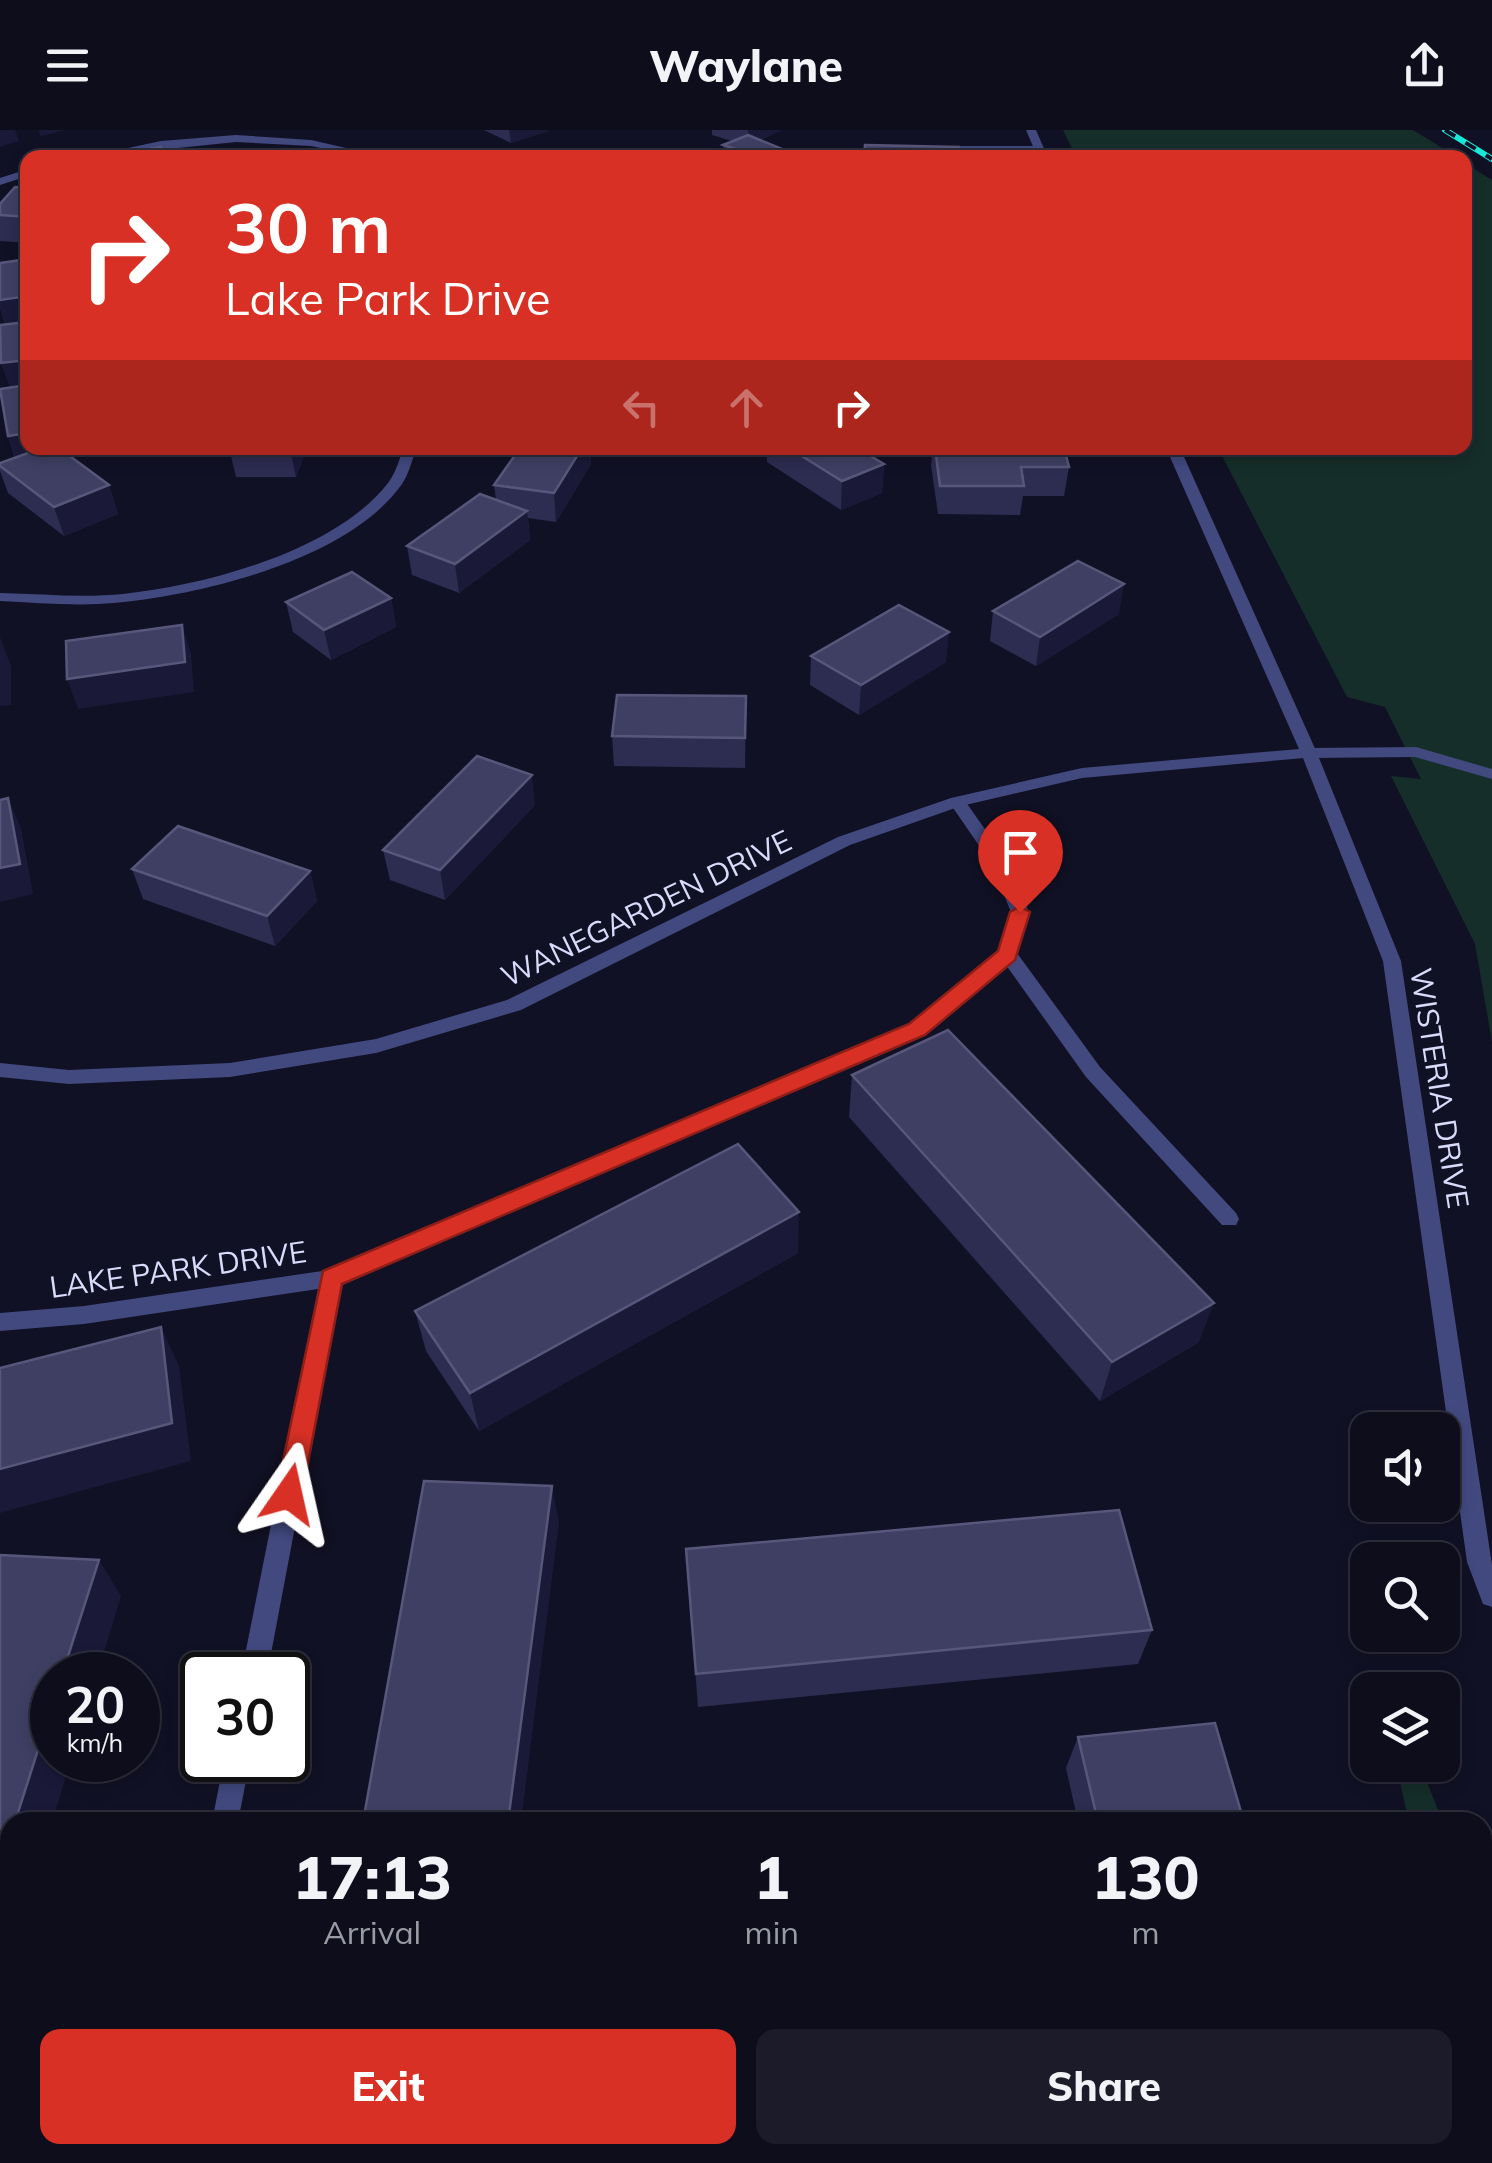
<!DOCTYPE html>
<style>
:root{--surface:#0d0d1c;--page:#1b1b29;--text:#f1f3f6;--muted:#9a9ca3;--line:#2d2d3b;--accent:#d93025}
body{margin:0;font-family:Mulish,sans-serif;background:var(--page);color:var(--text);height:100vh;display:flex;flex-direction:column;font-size:38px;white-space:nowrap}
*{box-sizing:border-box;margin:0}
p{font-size:32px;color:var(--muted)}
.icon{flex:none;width:55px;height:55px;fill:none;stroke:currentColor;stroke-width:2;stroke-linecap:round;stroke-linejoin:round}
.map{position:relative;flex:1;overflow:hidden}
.sheet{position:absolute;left:0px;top:1682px;width:1492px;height:352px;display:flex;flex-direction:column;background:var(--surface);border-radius:30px 30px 0 0;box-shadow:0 5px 15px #0003,0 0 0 2px var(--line)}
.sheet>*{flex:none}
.banner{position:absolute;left:20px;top:20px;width:1452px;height:305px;border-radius:20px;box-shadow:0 5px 15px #0003,0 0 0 2px var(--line);background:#d93025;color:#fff;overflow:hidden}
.controls{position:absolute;left:1350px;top:1282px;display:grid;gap:20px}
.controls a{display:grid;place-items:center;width:110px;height:110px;border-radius:20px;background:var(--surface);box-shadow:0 5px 15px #0003,0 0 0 2px var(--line);font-size:50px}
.speed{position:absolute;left:30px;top:1522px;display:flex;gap:20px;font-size:50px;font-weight:700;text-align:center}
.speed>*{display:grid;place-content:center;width:130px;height:130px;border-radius:50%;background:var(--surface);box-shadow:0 5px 15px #0003,0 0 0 2px var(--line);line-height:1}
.speed small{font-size:25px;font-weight:400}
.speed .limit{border:5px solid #111;border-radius:15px;background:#fff;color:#111}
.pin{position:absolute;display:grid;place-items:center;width:85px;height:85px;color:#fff;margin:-102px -42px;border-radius:50% 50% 50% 0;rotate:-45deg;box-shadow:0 0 10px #0007}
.pin .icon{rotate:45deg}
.me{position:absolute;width:110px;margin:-55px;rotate:11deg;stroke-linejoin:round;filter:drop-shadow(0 0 8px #0008)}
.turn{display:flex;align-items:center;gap:35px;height:210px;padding:0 40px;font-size:45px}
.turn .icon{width:130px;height:130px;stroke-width:2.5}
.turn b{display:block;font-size:70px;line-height:85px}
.lanes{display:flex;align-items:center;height:95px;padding:0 40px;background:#0003;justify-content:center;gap:50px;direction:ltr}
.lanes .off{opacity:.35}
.eta{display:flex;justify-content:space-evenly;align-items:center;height:170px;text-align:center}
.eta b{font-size:60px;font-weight:800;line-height:70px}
.button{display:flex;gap:20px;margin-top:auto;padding:20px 40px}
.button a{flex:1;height:115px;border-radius:20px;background:var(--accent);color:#fff;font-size:40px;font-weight:800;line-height:115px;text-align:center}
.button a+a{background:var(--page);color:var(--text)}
header{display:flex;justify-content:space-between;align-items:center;height:130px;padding:0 40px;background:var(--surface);font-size:45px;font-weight:800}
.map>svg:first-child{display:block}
</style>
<header><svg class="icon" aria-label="menu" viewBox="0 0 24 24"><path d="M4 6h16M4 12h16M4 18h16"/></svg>Waylane<svg class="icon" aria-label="share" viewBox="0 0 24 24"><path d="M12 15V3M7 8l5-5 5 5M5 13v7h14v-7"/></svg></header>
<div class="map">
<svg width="1492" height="2033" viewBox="0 0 1492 2033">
<rect width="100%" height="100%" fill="#111125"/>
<g fill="#152e29">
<polygon points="1063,0 1413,0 1457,27 1076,27"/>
<polygon points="1465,33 1492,50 1492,912 1475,814 1391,646 1421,649 1385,577 1347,567 1218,318 1465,318"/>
<polygon points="1396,1635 1420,1635 1443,1692 1409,1692"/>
<polygon points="1483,1778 1492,1798 1492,1948 1483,1920"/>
</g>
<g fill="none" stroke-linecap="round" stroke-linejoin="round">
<g fill="#41497f" fill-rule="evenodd">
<polygon points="892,16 896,21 821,28 782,27 787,24"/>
<polygon points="931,16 1039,16 1044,19 1039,22 927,21"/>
<polygon points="1416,617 1492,639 1492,649 1415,627 1309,628 1301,623 1309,618"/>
</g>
<g fill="#41497f" fill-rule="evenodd">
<polygon points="236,5 311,10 390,28 370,28 311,16 236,12 81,28 161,11"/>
<polygon points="28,39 28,46 0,55 0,48"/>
<path d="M404,318H417C412,329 409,344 402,354C350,428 209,463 124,472C83,477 41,473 0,471V463C41,464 83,468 123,464C207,455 335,421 388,353C396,343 399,329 404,318Z"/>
<polygon points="1309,618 1317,623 1401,831 1492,1435 1492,1477 1483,1474 1467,1432 1383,831 1301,623"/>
<polygon points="957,667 963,668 1008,732 1029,782 1017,823 1100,937 1236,1083 1239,1089 1236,1095 1222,1095 1086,947 1006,835 924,905 341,1153 267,1545 241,1545 318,1159 84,1194 0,1201 0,1183 84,1176 329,1140 910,895 1000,821 1011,782 991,733 949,672"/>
<polygon points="224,1630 250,1630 238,1692 212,1692"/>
<polygon points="428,2025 492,2025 495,2033 431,2033"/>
<polygon points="569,2025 601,2025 598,2033 566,2033"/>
<polygon points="947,2025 977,2025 978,2033 948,2033"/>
</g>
<g fill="#41497f" fill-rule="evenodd">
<polygon points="1026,0 1036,0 1048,28 1038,28"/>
<polygon points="1166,318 1180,318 1317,623 1315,627 1082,648 961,676 850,715 521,880 376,923 230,947 69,954 0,947 0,933 69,940 230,933 376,909 507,870 838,707 951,668 1082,638 1299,619"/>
</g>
<g stroke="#17e9d9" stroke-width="6">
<polyline id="rail" points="1445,0 1492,29"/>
</g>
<use href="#rail" stroke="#111125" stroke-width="4" stroke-dasharray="12" stroke-linecap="butt"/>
</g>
<g fill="#2d2c51">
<polygon points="484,0 548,0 548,1 511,13"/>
<polygon points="712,0 782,0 760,10 804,28 723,28 723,15 732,11 712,5"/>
<polygon points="28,58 28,113 0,111 0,74"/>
<polygon points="0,133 28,318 72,318 74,325 70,326 109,355 118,384 64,406 8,363 0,341 0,333 15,328 8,306 10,258 5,194 0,178"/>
<polygon points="229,318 307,318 296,347 236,347"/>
<polygon points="520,318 590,318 591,334 556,392 528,388 530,410 459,463 412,445 407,416 496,370 494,355"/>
<polygon points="767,318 857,318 884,334 882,363 841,380 767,332"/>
<polygon points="933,318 1064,318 1069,337 1064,366 1023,366 1020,385 938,384 931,335"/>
<polygon points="391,468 396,497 331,530 293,502 286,472"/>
<polygon points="993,481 1119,484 1036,536 990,511"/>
<polygon points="811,526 946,532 859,585 810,555"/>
<polygon points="746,566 745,638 614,636 612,606"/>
<polygon points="535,675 445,770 390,750 383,720"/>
<polygon points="132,739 310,741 317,771 275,816 143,769"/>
<polygon points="852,945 1199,1212 1100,1271 849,987"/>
<polygon points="798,1123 479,1301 426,1221 415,1181"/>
<polygon points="686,1419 1152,1500 1138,1534 698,1577"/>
<polygon points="1078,1607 1244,1692 1078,1692 1066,1638"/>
<polygon points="1154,2025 1340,2025 1342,2033 1155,2033"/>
</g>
<g fill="#1a1938">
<polygon points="0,0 15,0 19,11 0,17"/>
<polygon points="39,0 67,0 40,6"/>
<polygon points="509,0 548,0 548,1 511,13"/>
<polygon points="748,0 782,0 748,16"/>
<polygon points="28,166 28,194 6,198 0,178 0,170"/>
<polygon points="28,230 28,259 11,261 1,233"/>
<polygon points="28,303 28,318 72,318 74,325 18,335 8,306"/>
<polygon points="582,318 590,318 591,334 556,392 554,363"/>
<polygon points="290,319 307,318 296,347"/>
<polygon points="884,334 882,363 841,380 842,351"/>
<polygon points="109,355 118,384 64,406 54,377"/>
<polygon points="527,381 530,410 459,463 455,434"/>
<polygon points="1124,454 1119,484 1036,536 1040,507"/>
<polygon points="391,468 396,497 331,530 324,500"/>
<polygon points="182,495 191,524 194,562 78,579 67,549"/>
<polygon points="949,502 946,532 859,585 861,555"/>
<polygon points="0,507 11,536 11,575 0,576"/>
<polygon points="532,645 535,675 445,770 440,740"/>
<polygon points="8,668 21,698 33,764 0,772 0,738"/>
<polygon points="310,741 317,771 275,816 267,786"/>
<polygon points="799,1082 798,1123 479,1301 470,1263"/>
<polygon points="1214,1173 1199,1212 1100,1271 1112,1232"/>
<polygon points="161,1197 179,1236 191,1331 0,1383 0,1339"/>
<polygon points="552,1356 559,1393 521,1692 508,1692"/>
<polygon points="99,1430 121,1466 97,1545 62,1545"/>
<polygon points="52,1576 52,1630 71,1630 52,1692 15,1692"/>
<polygon points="10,1709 10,1830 0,1863 0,1741"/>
</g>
<g fill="#3f3f63" stroke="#58577b" stroke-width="2.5">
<polygon points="748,5 804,28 733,28 726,25 738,20 723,15"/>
<polygon points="865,15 959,17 959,28 864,28"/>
<polygon points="161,17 167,28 101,28"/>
<polygon points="309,19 322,28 274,28"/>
<polygon points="15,57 28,58 28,87 0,85 0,74"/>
<polygon points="28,129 28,166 0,170 0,133"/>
<polygon points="28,192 28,230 1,233 0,195"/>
<polygon points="28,255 28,303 8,306 0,259"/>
<polygon points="42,318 59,318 109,355 54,377 0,336 0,333"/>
<polygon points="229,318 290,318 290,319"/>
<polygon points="520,318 582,318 554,363 494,355"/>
<polygon points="789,318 857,318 884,334 842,351"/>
<polygon points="935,318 1064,318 1069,337 1021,337 1024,356 940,356"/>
<polygon points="480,364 527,381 455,434 407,416"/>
<polygon points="1078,431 1124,454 1040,507 993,481"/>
<polygon points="352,442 391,468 324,500 286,472"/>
<polygon points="899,475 949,502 861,555 811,526"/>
<polygon points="182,495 185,532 67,549 66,511"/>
<polygon points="617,565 746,566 745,608 612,606"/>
<polygon points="477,626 532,645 440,740 383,720"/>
<polygon points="8,668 20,734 0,738 0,670"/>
<polygon points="178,696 310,741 267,786 132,739"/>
<polygon points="948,900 1214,1173 1112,1232 852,945"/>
<polygon points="738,1014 799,1082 470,1263 415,1181"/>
<polygon points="161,1197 172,1293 0,1339 0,1238"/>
<polygon points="424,1351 552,1356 508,1692 363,1692"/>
<polygon points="1119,1380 1152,1500 696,1544 686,1419"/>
<polygon points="0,1425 99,1430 62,1545 52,1545 52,1576 15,1692 10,1692 10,1709 0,1741"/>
<polygon points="1215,1593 1244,1692 1098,1692 1078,1607"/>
<polygon points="1176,2025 1340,2025 1342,2033 1178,2033"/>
</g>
<polygon fill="#d93025" stroke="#8d1f18" stroke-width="2.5" points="1020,776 1030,782 1015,830 925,905 342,1154 302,1364 298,1373 280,1373 276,1364 323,1141 909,894 998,821 1010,782"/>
<g text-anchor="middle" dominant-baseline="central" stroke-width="10" stroke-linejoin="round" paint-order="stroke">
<g font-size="30" fill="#d9dbfb" stroke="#111125">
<text transform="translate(646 778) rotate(-26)">WANEGARDEN DRIVE</text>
<text transform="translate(1440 958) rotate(81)">WISTERIA DRIVE</text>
<text transform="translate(178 1139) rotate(-8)">LAKE PARK DRIVE</text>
</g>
</g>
</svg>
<div class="controls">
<a><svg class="icon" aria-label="sound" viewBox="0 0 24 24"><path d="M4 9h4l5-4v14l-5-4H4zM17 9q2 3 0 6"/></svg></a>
<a><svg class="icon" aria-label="search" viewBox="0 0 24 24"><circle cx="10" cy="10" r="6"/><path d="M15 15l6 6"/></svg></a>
<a><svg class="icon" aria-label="layers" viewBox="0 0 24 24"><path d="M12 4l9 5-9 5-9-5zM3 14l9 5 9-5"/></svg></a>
</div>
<div class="speed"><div>20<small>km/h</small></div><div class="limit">30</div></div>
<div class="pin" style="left:1020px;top:782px;background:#d93025"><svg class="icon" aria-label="arrive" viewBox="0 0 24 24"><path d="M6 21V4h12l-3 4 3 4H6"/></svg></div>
<svg class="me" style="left:289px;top:1364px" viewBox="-20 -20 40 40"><path d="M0-17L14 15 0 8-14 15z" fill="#d93025" stroke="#fff" stroke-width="4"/></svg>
<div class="banner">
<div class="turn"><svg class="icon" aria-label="right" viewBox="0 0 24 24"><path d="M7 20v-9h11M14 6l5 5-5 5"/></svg><div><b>30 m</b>Lake Park Drive</div></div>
<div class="lanes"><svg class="icon off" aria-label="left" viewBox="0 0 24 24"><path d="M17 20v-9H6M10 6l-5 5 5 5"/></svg><svg class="icon off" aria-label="ahead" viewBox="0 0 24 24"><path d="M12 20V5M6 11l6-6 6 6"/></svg><svg class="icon" aria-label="right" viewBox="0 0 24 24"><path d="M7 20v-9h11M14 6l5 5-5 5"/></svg></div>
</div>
<section class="sheet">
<div class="eta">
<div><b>17:13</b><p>Arrival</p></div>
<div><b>1</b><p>min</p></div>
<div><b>130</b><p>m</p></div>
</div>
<div class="button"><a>Exit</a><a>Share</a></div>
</section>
</div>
